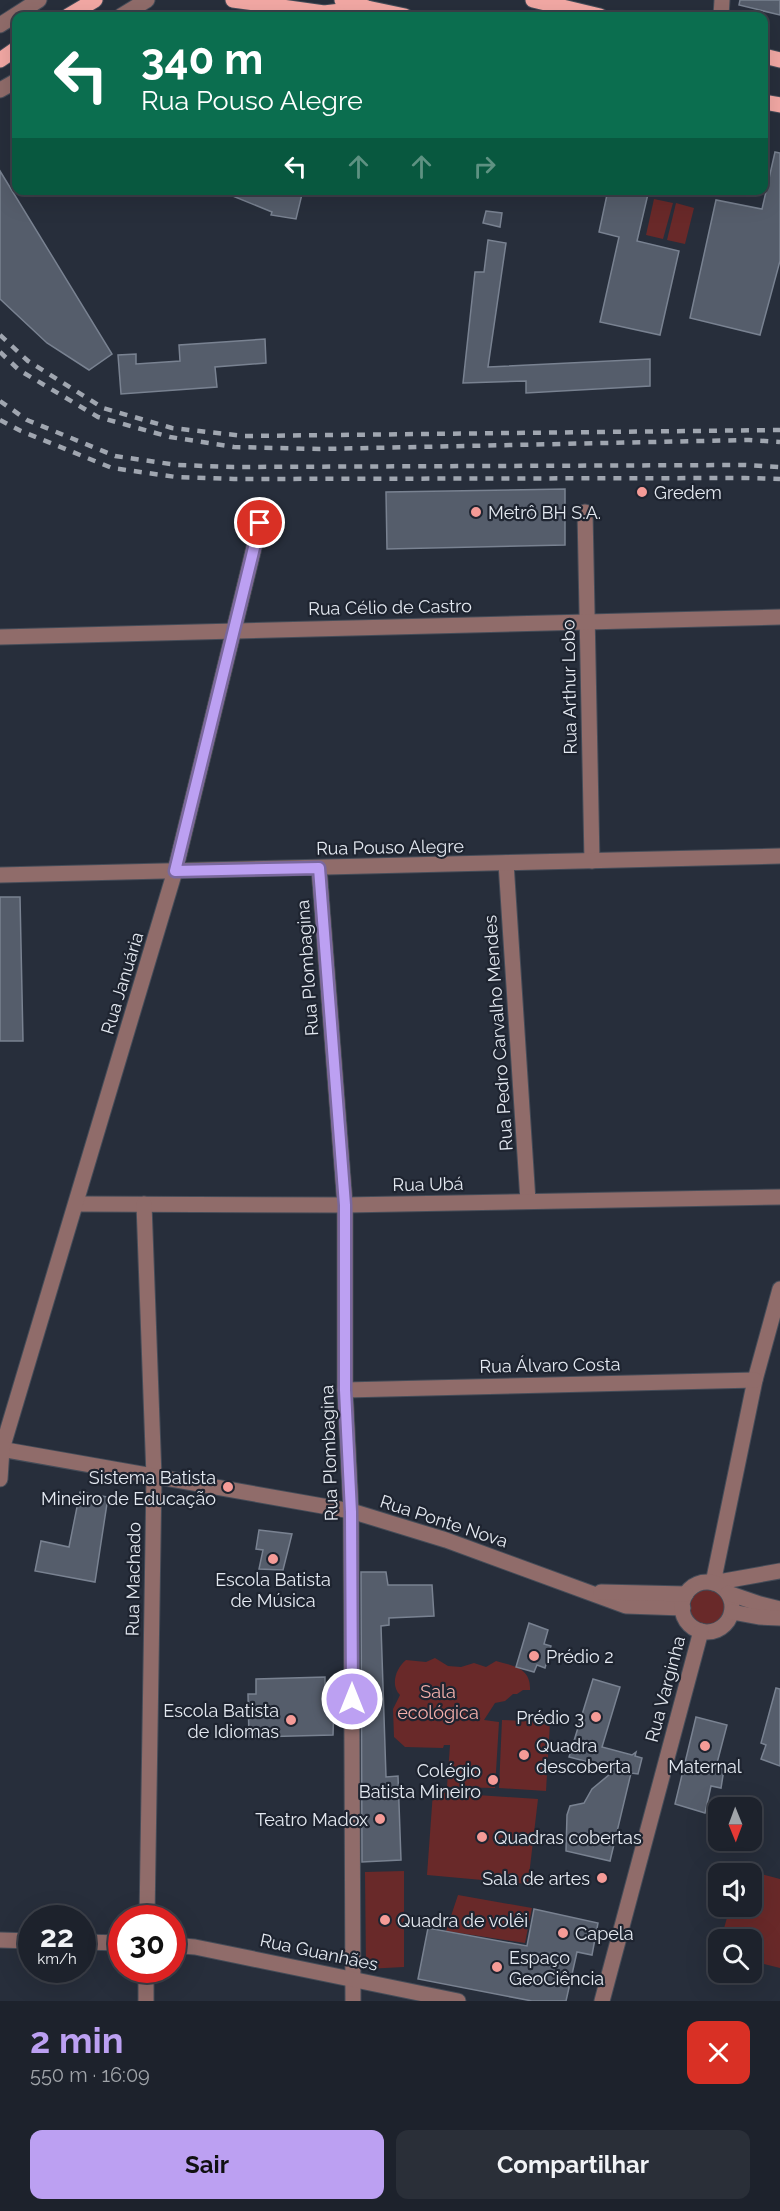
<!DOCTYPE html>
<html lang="pt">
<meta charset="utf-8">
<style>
:root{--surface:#1d222c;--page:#2a2f38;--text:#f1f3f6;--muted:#a0a4a9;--line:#3b3f48;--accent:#bca0f2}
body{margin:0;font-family:Raleway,sans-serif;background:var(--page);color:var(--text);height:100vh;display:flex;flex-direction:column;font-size:22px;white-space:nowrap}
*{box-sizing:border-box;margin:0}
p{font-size:20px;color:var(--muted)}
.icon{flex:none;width:33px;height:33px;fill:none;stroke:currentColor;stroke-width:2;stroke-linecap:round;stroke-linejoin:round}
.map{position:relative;height:2001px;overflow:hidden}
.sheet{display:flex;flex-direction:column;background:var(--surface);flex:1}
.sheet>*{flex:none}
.guide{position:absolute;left:12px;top:12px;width:756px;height:183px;border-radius:12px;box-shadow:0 6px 24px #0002,0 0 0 2px var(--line);background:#0b6e4f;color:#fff;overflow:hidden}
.needle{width:39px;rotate:179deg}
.fabs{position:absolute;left:708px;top:1797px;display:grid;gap:12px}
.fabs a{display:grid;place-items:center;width:54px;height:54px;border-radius:12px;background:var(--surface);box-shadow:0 6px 24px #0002,0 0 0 2px var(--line);font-size:30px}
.speed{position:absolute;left:18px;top:1905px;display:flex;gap:12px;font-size:30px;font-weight:700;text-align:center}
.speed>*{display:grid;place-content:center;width:78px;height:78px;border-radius:50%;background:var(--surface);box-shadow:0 6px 24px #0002,0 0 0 2px var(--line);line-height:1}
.speed small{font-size:15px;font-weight:400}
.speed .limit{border:9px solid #d22;background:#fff;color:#111}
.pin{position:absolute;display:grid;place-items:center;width:51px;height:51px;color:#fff;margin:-26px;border:3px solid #fff;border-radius:50%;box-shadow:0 2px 6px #0007}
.me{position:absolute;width:66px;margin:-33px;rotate:0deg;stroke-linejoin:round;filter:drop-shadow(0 0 4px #0008)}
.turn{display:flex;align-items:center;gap:21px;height:126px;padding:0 30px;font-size:27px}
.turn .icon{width:78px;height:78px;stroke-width:2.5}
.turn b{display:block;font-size:42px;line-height:51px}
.lanes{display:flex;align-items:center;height:57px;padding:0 30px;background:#0003;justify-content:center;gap:30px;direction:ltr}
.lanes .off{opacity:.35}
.round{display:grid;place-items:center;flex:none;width:63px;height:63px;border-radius:12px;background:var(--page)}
.overview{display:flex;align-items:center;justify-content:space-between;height:102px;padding:0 30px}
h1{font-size:36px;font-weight:700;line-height:45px;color:var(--accent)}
.button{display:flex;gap:12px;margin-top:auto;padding:12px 30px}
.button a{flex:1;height:69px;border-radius:12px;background:var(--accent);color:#111;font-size:24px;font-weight:700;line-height:69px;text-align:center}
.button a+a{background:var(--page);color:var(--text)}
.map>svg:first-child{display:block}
</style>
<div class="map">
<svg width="780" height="2001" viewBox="0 0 780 2001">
<rect width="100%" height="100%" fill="#272e3b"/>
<g fill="#692929">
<polygon points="654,199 673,203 663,239 646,235"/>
<polygon points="676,203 694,208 685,244 667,240"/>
<circle cx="708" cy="1607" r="19"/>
<path d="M435,1658L448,1666L461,1667L474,1663L486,1667L496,1661C514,1666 531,1668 530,1690H523L517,1694H513L505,1701L495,1703L484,1720L499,1722L495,1788L447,1787L450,1745H444L443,1748L405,1747L394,1737L393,1709L400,1695C390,1685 396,1668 406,1660L426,1662Z"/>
<polygon points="502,1720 550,1722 546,1791 499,1788"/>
<polygon points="433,1792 538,1799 528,1884 427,1875"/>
<polygon points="739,1868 780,1879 780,1968 752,1961 752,1940 721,1939 730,1907 752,1906 752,1874 738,1873"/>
<polygon points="404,1871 404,1967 366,1969 365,1872"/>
<polygon points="458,1895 532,1908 525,1943 446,1931"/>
</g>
<g fill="#555d6b" stroke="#798291" stroke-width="1.5">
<polygon points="740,0 780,0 780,15 739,5"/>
<polygon points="775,152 780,153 780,261 760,335 690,318 716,200 762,209"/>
<polygon points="0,171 112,354 89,370 47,343 0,299"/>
<polygon points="218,190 303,190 296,219 271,215 272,212"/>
<polygon points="608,190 638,190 648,194 637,241 679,251 660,335 600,322 619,237 599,232"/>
<polygon points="486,211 502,213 500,227 483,223"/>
<polygon points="488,240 506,243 488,367 650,359 650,386 526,393 526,381 463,383 475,272 484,272"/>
<polygon points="265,339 266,363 215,367 217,387 121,394 118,355 136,354 136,364 180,361 179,345"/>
<polygon points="565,489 565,545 387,549 386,492"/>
<polygon points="0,897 20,897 23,1041 0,1041"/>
<polygon points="80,1492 108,1497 95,1582 35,1571 41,1541 69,1547"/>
<polygon points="259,1530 292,1534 283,1570 259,1569 263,1550 256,1549"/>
<polygon points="361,1572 386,1572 388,1585 432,1585 434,1616 389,1618 389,1625 381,1626 386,1777 398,1776 401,1860 362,1862"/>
<polygon points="529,1623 548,1630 544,1644 551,1646 545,1668 537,1665 534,1672 516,1667"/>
<polygon points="325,1677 325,1704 334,1704 333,1735 249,1737 248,1694 256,1694 256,1679"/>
<polygon points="593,1679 620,1687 602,1747 632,1755 636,1752 635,1756 642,1758 638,1774 631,1773 610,1861 566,1851 567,1815 570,1806 584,1803 592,1789 616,1769 569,1757"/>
<polygon points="776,1688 780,1689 780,1766 761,1759 766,1745 761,1743"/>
<polygon points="696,1717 727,1725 716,1767 724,1769 721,1788 711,1786 705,1813 675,1804"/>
<polygon points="534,1909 598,1923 592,1955 577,1952 566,2001 532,2001 418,1979 428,1928 527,1946"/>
</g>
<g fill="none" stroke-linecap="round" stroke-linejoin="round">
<g stroke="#454c58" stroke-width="17">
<g id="minor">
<polyline points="121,16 147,0"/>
<polyline points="721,16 722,0"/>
<polyline points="0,25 39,0"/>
<polyline points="0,90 16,81"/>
<polyline points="585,512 592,861"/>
<polyline points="0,637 780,617"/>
<polyline points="506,863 528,1201"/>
<polyline points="319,868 345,1205 345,1390 351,1511 353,2001"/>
<polyline points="0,875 780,856"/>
<polyline points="76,1204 345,1205 780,1197"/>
<polyline points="144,1204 154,1477 147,1918"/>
<polyline points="780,1289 755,1380 713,1583 780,1571"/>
<polyline points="345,1390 755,1380"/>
<polyline points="0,1449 351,1511 446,1540 626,1606 683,1608"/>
<polyline points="0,1479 2,1449 175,871 260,523"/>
<circle cx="707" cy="1607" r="25"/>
<polyline points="601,1592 686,1594"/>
<polyline points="728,1593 760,1604 780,1609"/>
<polyline points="732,1612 759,1617 780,1618"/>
<polyline points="0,1940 32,1941"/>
<polyline points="82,1942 122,1943"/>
<polyline points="172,1945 195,1947 458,2001"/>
<polyline points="146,2001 146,1970"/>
<polyline points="602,2001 701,1631"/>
</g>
</g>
<g stroke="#454c58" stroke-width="17">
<g id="major">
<polyline points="233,0 324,13 367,8"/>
<polyline points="342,0 367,8 405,16"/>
<polyline points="533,0 600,16"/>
<polyline points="68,16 95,0"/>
<polyline points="764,56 780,60"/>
<polyline points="0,60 16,49"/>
<polyline points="764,102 780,105"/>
</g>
</g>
<use href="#minor" stroke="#906c6a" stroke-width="15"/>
<use href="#major" stroke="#f2a8a4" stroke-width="15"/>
<g stroke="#a0a6b0" stroke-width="4.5" stroke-dasharray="8 8" stroke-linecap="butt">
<polyline points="0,335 28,361 103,408 172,428 244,436 780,430"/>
<polyline points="0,352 19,370 98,417 170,437 234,447 320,449 749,440 780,442"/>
<polyline points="0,401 27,420 115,456 177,465 234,467 745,465 780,467"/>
<polyline points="0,420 21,431 112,468 176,477 234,479 745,478 780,479"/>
</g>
</g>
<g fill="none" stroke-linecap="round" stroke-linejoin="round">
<g stroke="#7a689d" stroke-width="15">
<polyline id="route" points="260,523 175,871 319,868 345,1205 345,1390 351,1512 352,1699"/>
</g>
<use href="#route" stroke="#bca0f2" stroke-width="10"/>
</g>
<g fill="#f59b97" stroke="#1e2430" stroke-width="2">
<circle cx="642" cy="492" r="6"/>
<circle cx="476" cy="512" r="6"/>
<circle cx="228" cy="1487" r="6"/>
<circle cx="273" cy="1559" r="6"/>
<circle cx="534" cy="1656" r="6"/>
<circle cx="596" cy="1717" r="6"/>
<circle cx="291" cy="1720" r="6"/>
<circle cx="705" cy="1746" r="6"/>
<circle cx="524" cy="1755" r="6"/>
<circle cx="493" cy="1780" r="6"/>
<circle cx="380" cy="1819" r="6"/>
<circle cx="482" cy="1837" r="6"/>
<circle cx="602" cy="1878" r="6"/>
<circle cx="385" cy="1920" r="6"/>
<circle cx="563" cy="1933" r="6"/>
<circle cx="497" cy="1967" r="6"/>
</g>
<g text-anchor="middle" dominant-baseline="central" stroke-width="4.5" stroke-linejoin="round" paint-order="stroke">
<g font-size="18" fill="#e4e9f1" stroke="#1e2430" text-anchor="start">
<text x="654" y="492">Gredem</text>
<text x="488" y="512">Metrô BH S.A.</text>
<text x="216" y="1477" text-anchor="end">Sistema Batista<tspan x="216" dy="21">Mineiro de Educação</tspan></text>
<text x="273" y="1579" text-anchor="middle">Escola Batista<tspan x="273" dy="21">de Música</tspan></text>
<text x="546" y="1656">Prédio 2</text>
<text x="279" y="1710" text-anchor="end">Escola Batista<tspan x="279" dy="21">de Idiomas</tspan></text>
<text x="584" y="1717" text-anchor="end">Prédio 3</text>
<text x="536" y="1745">Quadra<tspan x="536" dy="21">descoberta</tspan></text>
<text x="705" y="1766" text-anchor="middle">Maternal</text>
<text x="481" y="1770" text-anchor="end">Colégio<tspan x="481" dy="21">Batista Mineiro</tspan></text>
<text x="368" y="1819" text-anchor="end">Teatro Madox</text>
<text x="494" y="1837">Quadras cobertas</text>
<text x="590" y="1878" text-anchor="end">Sala de artes</text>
<text x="397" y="1920">Quadra de volêi</text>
<text x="575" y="1933">Capela</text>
<text x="509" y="1957">Espaço<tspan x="509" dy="21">GeoCiência</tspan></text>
</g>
<g font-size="18" fill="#e4e9f1" stroke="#1e2430">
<text transform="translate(390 607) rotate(-1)">Rua Célio de Castro</text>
<text transform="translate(569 687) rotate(-91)">Rua Arthur Lobo</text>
<text transform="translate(390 847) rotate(-1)">Rua Pouso Alegre</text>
<text transform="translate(307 968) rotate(-94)">Rua Plombagina</text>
<text transform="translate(122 983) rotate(-73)">Rua Januária</text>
<text transform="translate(498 1033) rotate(-94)">Rua Pedro Carvalho Mendes</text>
<text transform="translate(428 1184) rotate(-1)">Rua Ubá</text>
<text transform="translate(550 1365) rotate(-1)">Rua Álvaro Costa</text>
<text transform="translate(329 1453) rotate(-92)">Rua Plombagina</text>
<text transform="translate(444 1521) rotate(18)">Rua Ponte Nova</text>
<text transform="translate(133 1579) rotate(-89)">Rua Machado</text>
<text transform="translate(665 1689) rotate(-75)">Rua Varginha</text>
<text transform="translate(319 1952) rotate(12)">Rua Guanhães</text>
</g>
<g font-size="18" fill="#f3afab" stroke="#1e2430">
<text x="438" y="1691">Sala<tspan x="438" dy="21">ecológica</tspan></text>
</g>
</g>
</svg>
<div class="fabs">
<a><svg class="needle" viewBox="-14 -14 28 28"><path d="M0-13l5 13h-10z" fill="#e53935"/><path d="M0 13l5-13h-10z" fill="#a0a4a9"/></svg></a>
<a><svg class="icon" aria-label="sound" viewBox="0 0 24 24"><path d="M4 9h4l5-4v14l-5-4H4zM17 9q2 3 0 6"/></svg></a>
<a><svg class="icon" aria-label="search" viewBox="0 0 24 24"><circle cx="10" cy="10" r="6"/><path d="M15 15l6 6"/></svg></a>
</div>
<div class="speed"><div>22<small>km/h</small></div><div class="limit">30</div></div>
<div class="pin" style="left:260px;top:523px;background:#d93025"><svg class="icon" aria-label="arrive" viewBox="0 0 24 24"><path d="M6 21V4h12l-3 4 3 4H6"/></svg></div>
<svg class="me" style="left:352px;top:1699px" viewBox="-20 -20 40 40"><circle r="17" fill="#bca0f2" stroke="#fff" stroke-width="3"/><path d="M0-11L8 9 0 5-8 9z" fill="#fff"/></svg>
<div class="guide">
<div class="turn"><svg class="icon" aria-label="left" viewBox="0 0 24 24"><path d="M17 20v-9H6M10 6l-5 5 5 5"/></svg><div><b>340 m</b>Rua Pouso Alegre</div></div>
<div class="lanes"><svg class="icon" aria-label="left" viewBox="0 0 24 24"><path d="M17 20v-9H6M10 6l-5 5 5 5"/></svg><svg class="icon off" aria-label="ahead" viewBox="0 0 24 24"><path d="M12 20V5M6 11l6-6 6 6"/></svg><svg class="icon off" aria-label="ahead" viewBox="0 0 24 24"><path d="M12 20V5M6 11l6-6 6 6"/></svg><svg class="icon off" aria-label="right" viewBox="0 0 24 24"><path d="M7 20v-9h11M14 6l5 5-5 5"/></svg></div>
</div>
</div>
<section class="sheet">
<div class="overview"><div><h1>2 min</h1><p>550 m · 16:09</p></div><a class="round" style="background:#d93025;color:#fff"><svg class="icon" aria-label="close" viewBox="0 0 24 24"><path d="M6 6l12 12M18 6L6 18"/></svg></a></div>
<div class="button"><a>Sair</a><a>Compartilhar</a></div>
</section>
